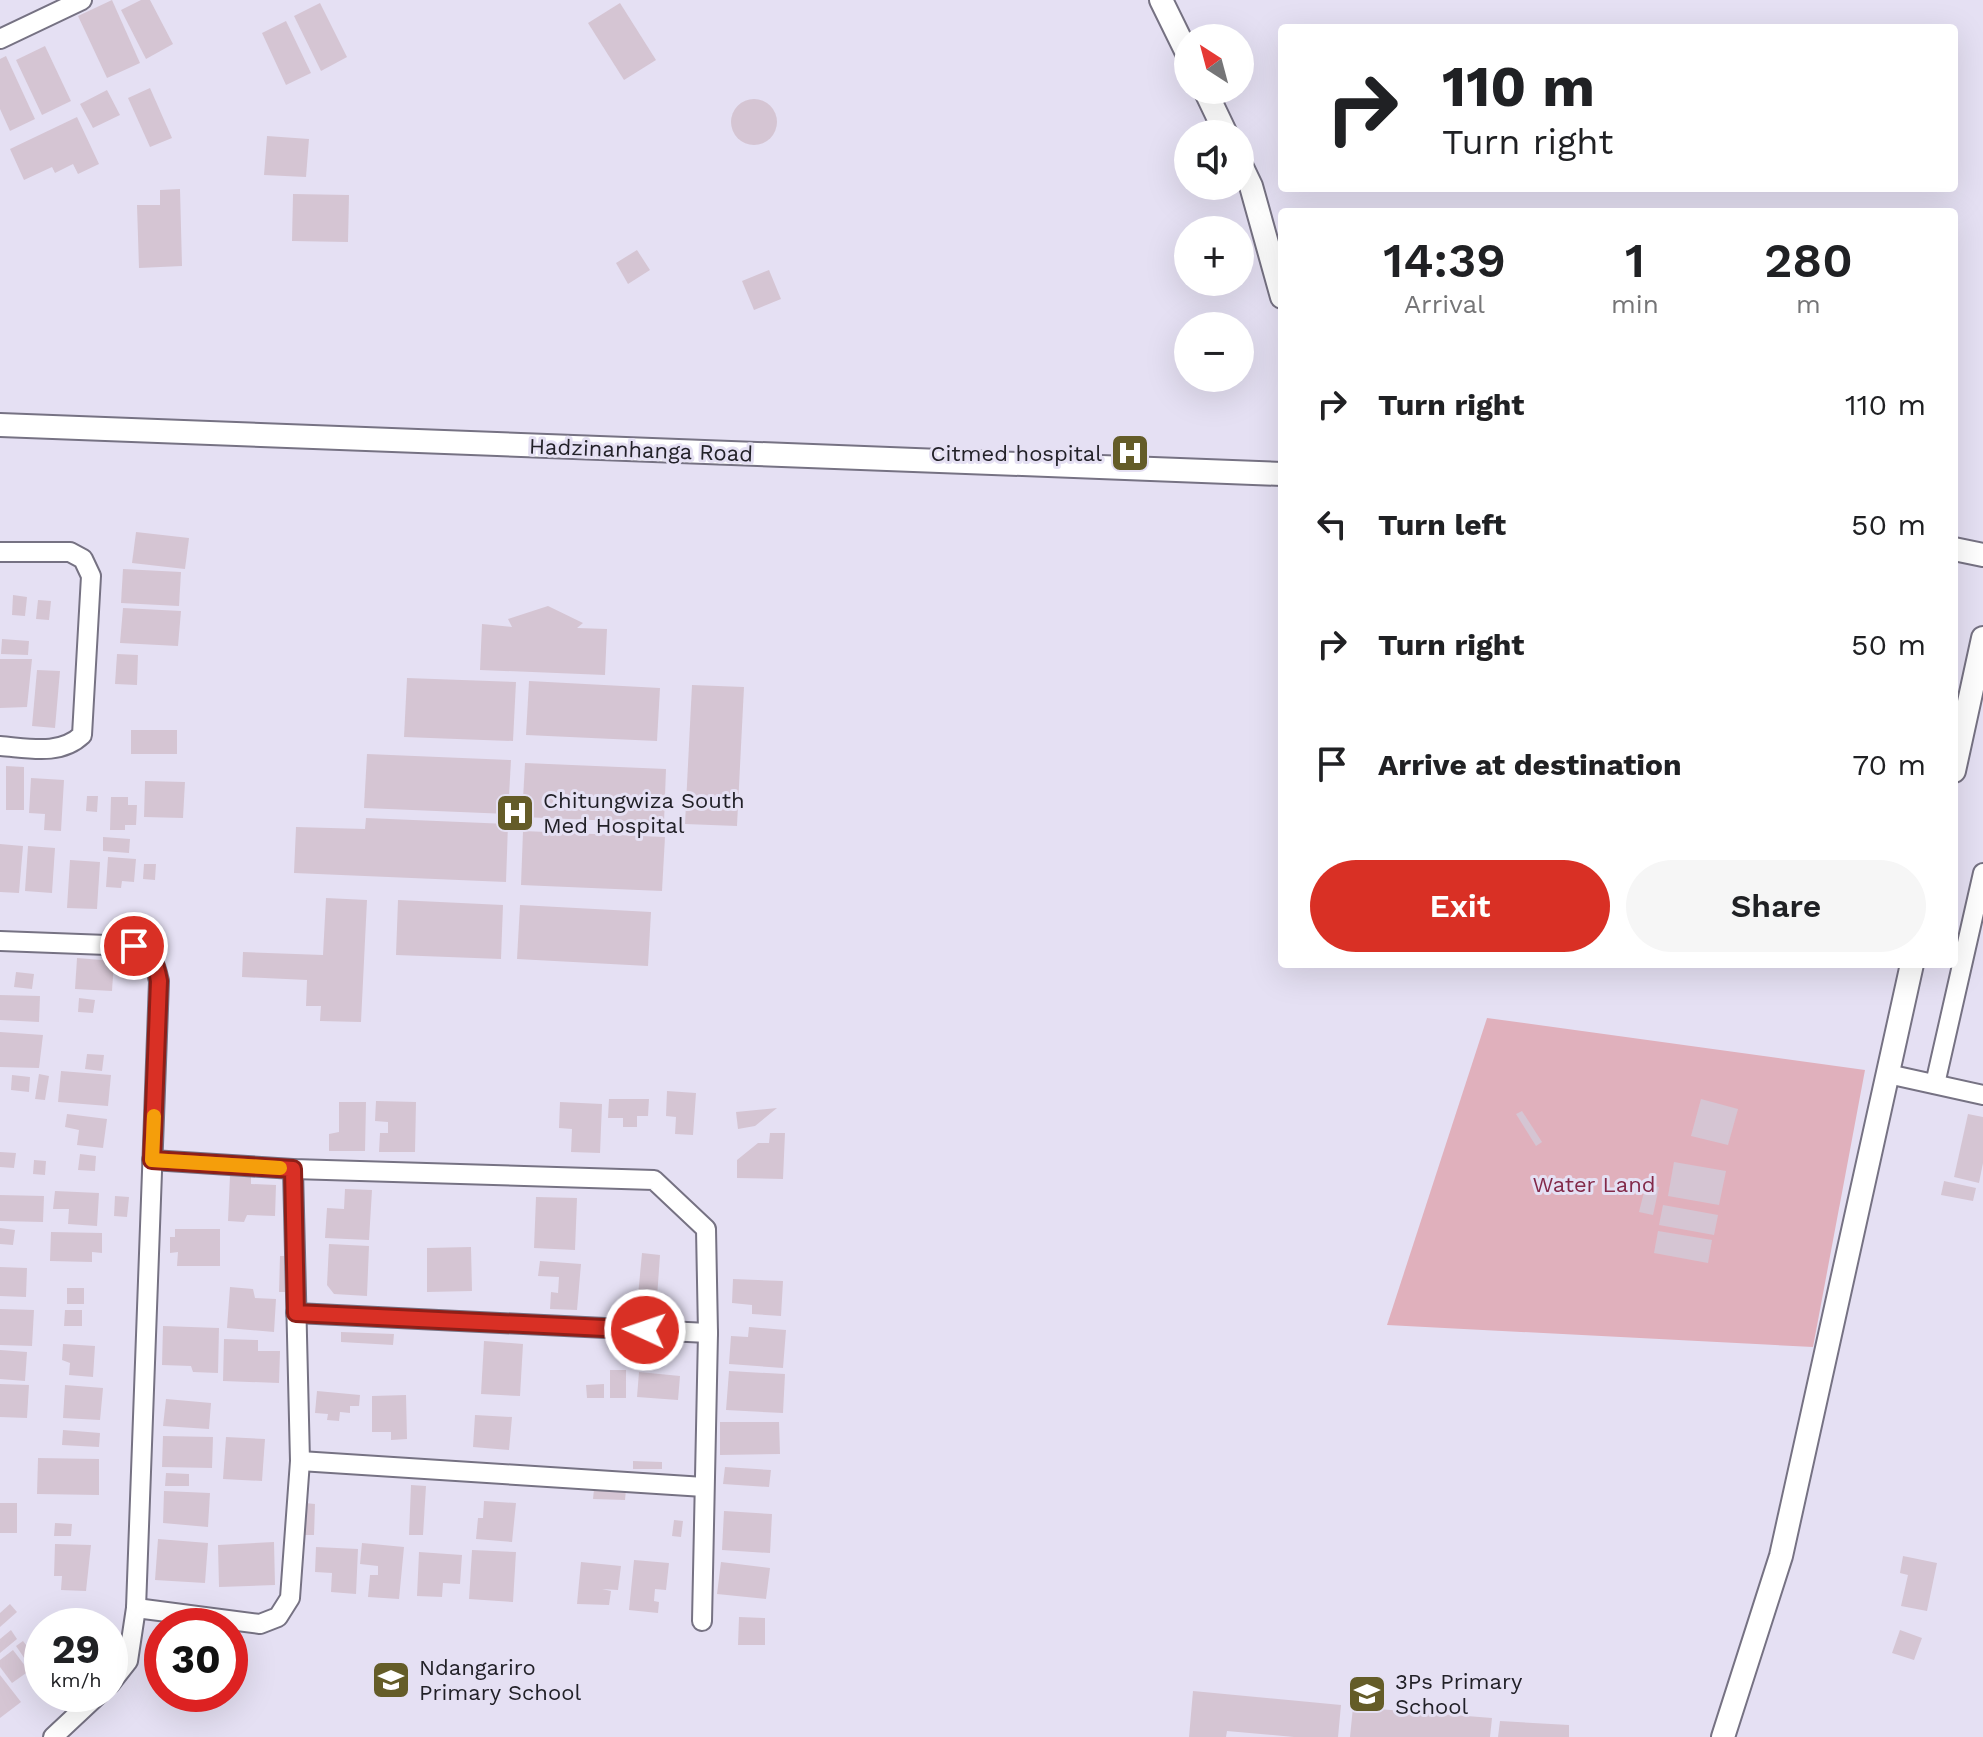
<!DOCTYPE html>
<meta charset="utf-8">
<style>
:root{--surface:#fff;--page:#f6f6f6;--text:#202124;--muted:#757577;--accent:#d93025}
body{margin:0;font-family:"Work Sans",sans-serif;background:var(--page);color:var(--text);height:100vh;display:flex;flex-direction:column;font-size:30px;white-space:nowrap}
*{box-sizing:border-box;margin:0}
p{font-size:26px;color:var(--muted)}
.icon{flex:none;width:44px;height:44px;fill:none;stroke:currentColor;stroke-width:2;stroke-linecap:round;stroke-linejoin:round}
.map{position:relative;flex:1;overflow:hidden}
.details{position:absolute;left:1278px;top:208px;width:680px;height:760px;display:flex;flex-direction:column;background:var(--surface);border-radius:8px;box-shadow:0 8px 32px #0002}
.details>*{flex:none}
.hud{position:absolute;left:1278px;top:24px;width:680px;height:168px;border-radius:8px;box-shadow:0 8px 32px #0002;background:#fff;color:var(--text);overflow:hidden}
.needle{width:52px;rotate:324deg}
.controls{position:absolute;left:1174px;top:24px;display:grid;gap:16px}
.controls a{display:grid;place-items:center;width:80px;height:80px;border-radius:50%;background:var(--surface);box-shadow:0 8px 32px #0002;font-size:40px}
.speed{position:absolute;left:24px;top:1608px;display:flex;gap:16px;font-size:40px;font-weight:700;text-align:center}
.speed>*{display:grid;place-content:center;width:104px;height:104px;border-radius:50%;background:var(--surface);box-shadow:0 8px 32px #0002;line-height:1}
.speed small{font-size:20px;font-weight:400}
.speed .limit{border:12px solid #d22;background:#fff;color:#111}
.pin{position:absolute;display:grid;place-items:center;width:68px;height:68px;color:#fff;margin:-34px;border:4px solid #fff;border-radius:50%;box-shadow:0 2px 8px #0007}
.me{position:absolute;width:88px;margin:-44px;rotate:273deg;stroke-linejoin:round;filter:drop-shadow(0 0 6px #0008)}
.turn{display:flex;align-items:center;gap:28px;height:168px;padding:0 32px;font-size:36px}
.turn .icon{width:104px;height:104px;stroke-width:2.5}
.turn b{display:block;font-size:56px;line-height:68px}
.eta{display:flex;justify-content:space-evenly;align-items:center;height:136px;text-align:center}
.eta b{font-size:48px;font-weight:600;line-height:56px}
.primary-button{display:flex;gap:16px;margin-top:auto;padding:16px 32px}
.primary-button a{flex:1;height:92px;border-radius:48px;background:var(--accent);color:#fff;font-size:32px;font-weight:600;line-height:92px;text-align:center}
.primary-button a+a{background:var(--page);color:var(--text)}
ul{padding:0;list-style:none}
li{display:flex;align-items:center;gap:24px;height:120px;padding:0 32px}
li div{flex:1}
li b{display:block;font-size:30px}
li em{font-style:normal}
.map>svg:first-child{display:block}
</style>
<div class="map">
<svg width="1983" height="1737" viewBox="0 0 1983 1737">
<rect width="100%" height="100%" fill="#e5e0f3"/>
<polygon fill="#e0b0bc" points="1487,1018 1865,1070 1813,1347 1387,1325"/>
<g fill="#d5c5d3">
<polygon points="112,0 140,63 107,78 78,16"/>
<polygon points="141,0 150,0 173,44 146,59 121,10"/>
<polygon points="320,3 347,57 321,71 294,16"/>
<polygon points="620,3 656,60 624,80 588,23"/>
<polygon points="286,21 311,73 286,85 262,33"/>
<polygon points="45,46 71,101 42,115 16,60"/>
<polygon points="6,56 35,119 10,131 0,109 0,59"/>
<polygon points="150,88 172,138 150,147 128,98"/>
<polygon points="107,90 120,115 93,128 80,104"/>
<circle cx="754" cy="122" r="23"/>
<polygon points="77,117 99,164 78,174 73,164 55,173 52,167 24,180 10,149"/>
<polygon points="267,136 309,139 306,177 264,175"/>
<polygon points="180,189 182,266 139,268 137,205 160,205 160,190"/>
<polygon points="293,194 349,195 348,242 292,241"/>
<polygon points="637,250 650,270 628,284 616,263"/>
<polygon points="769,270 781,299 754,310 742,281"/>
<polygon points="136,532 189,538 185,569 132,563"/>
<polygon points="123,569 181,572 179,606 121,603"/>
<polygon points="13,595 27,597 25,616 12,615"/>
<polygon points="38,600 51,601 49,620 36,619"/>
<polygon points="548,606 583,623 577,628 607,629 605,675 480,670 482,624 512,627 508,619"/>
<polygon points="123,608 181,611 178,646 120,643"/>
<polygon points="2,639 29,641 28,655 1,654"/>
<polygon points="117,654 138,655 137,685 115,684"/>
<polygon points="0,659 32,659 27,707 0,708"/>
<polygon points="37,670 60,671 55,728 32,726"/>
<polygon points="407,678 516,682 513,741 404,737"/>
<polygon points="529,681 660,688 657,741 526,735"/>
<polygon points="692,685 744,687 737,826 685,824"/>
<rect x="131" y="730" width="46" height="24"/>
<polygon points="367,754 511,760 508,814 364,808"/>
<polygon points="525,763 666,769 664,823 522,817"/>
<polygon points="6,766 24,767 24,810 6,810"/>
<polygon points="31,778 64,780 61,831 44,830 45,814 29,813"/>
<polygon points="145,781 185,782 183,818 144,817"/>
<polygon points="87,796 98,796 97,812 86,811"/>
<polygon points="111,797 128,797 128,805 137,805 136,825 125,825 125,830 110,830"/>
<polygon points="366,818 508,824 506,882 294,873 296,827 365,829"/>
<polygon points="523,831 665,837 662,891 521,885"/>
<polygon points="103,837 130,839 129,853 103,851"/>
<polygon points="0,844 23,846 19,893 0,892"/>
<polygon points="28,846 55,848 52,893 25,891"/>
<polygon points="108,857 136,859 134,882 122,881 121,888 106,887"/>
<polygon points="70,860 100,862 97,909 67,908"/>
<polygon points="144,864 156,864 155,880 143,879"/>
<polygon points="326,898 367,900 361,1022 320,1021 321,1006 306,1006 307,980 242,977 243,952 323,955"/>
<polygon points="398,900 503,905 501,959 396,955"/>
<polygon points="520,905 651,912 648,966 517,959"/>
<polygon points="77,958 114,961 112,991 75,989"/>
<polygon points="16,972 34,974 32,989 14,987"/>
<polygon points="0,995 40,996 39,1022 0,1020"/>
<polygon points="79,998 95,1000 93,1013 78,1012"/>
<polygon points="0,1032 43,1035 39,1068 0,1067"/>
<polygon points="87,1054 104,1055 102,1071 85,1069"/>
<polygon points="61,1071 111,1075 108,1106 58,1102"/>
<polygon points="39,1074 49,1076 45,1100 35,1099"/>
<polygon points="12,1075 30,1077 29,1092 11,1090"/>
<polygon points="667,1091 696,1093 693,1135 675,1134 676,1117 666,1116"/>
<polygon points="609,1099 649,1099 648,1116 637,1116 637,1127 623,1127 623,1118 608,1118"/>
<polygon points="1701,1099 1738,1109 1728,1145 1691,1136"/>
<polygon points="376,1101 416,1102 415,1152 379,1152 380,1133 388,1133 388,1122 375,1121"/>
<polygon points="339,1102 366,1102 365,1151 329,1151 329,1134 339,1132"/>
<polygon points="560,1102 602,1104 600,1153 571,1152 572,1129 559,1128"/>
<polygon points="777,1108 755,1126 738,1129 736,1112"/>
<polygon points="1522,1111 1542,1142 1536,1146 1516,1114"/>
<polygon points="67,1114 107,1119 103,1148 77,1145 79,1130 65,1127"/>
<polygon points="1968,1114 1983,1117 1983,1163 1979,1183 1954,1177"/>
<polygon points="770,1133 785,1133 783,1179 737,1178 737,1160 758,1143 769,1143"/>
<polygon points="0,1152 16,1153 14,1168 0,1167"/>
<polygon points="80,1154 96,1156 95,1171 78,1170"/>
<polygon points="34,1160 46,1161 45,1175 33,1174"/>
<polygon points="1674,1162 1726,1171 1719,1205 1668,1196"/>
<polygon points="230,1176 251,1177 251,1184 276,1185 275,1216 247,1215 244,1222 228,1221"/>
<polygon points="1944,1181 1976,1188 1973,1201 1941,1195"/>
<polygon points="1646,1184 1659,1187 1653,1215 1639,1212"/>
<polygon points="345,1189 372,1190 369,1240 325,1238 327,1208 344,1209"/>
<polygon points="55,1191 99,1193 97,1226 68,1224 69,1209 53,1209"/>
<polygon points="0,1195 44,1196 43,1222 0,1221"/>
<polygon points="115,1196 129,1197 127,1217 114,1216"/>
<polygon points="536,1197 577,1198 575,1250 534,1248"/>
<polygon points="1663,1205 1718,1215 1714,1235 1659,1225"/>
<polygon points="0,1228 15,1230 13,1245 0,1244"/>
<polygon points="175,1229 220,1229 220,1266 177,1266 178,1252 170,1253 170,1237 175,1237"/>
<polygon points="1658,1231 1712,1240 1708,1263 1654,1253"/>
<polygon points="51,1232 102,1233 102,1253 92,1252 92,1262 50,1261"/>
<polygon points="329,1244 369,1246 367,1296 334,1294 327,1285"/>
<polygon points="471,1247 472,1291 427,1292 427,1248"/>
<polygon points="642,1253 660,1255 657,1298 638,1296"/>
<polygon points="280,1256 288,1256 287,1292 279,1292"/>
<polygon points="540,1261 581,1264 577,1310 550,1309 551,1292 558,1293 559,1277 538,1276"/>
<polygon points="0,1267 27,1268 26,1297 0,1296"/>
<polygon points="733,1279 783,1281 781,1316 752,1314 752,1305 732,1303"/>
<polygon points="230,1287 253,1289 255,1298 276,1299 274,1332 227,1328"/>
<rect x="67" y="1288" width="17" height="16"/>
<polygon points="0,1309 34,1310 32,1346 0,1345"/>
<polygon points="65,1310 82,1310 82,1326 64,1326"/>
<polygon points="163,1326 219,1328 218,1373 193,1372 191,1366 162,1365"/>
<polygon points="749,1327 786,1330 783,1368 729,1364 731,1336 748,1337"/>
<polygon points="341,1332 394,1334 393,1345 341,1342"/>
<polygon points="224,1339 258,1340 258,1351 280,1351 279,1383 223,1381"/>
<polygon points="484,1341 523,1344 520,1396 481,1394"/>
<polygon points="63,1344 95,1346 93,1377 69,1375 70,1363 62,1360"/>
<polygon points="0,1350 27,1352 25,1381 0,1379"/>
<rect x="610" y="1370" width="16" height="28"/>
<polygon points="729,1371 785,1374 783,1413 726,1410"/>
<polygon points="639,1372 680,1376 678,1400 637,1397"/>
<polygon points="0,1384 29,1385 27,1418 0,1417"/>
<polygon points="604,1384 604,1398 587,1398 586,1385"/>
<polygon points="65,1385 103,1388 100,1420 63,1418"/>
<polygon points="317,1391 360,1395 359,1406 350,1406 350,1413 340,1412 339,1421 327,1420 328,1414 315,1413"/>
<polygon points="406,1395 407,1439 391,1440 391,1432 372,1432 372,1396"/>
<polygon points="166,1399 211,1403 209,1429 163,1426"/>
<polygon points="475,1415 512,1417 509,1450 473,1447"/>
<polygon points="720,1422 779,1422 780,1454 720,1455"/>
<polygon points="63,1430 100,1433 99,1447 62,1445"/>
<polygon points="163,1436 213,1437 212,1468 162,1467"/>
<polygon points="226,1437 265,1439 262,1481 223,1479"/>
<polygon points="38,1458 99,1459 99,1495 37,1494"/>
<polygon points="633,1461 662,1462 662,1469 633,1469"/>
<polygon points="725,1467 771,1470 769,1487 723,1484"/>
<polygon points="166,1473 189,1474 189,1486 165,1486"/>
<polygon points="411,1485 426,1486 423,1535 409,1535"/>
<polygon points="594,1489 626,1490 625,1500 593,1499"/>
<polygon points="164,1491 210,1493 208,1527 163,1523"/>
<polygon points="484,1501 516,1503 512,1542 476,1539 478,1518 483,1518"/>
<rect x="0" y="1503" width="17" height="30"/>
<polygon points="305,1503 315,1504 314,1535 303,1535"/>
<polygon points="724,1511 772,1514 770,1553 722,1550"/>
<polygon points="674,1520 683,1521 681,1537 672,1536"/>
<polygon points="55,1523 72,1524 71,1536 54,1536"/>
<polygon points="158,1539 208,1543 205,1583 155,1580"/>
<polygon points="274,1542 275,1585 219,1587 218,1545"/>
<polygon points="362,1543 404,1547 399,1599 368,1597 370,1575 378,1575 378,1566 360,1564"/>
<polygon points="55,1544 91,1545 86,1591 61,1590 62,1576 54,1576"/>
<polygon points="316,1547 358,1549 356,1594 331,1592 332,1573 315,1572"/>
<polygon points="472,1550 516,1552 513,1602 469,1599"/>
<polygon points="419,1552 462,1555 460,1584 443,1583 442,1597 417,1596"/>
<polygon points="1903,1556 1937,1563 1927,1611 1901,1606 1908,1575 1900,1573"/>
<polygon points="634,1560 669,1563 666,1590 655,1589 654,1601 659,1602 658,1613 629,1610"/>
<polygon points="581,1562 621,1566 618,1590 602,1589 611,1591 609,1605 577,1604"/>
<polygon points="721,1562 770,1568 766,1599 717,1594"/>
<polygon points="10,1604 17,1612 0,1627 0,1613"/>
<polygon points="739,1617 765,1618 765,1645 738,1645"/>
<polygon points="11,1630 17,1639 0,1653 0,1639"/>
<polygon points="1900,1630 1922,1638 1914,1660 1892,1653"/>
<polygon points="23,1641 37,1659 29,1665 16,1646"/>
<polygon points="13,1650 29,1671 12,1683 0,1667 0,1660"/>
<polygon points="0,1675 21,1702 0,1718"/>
<polygon points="1193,1691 1341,1705 1338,1737 1294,1737 1227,1731 1226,1737 1189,1737"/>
<polygon points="1353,1707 1492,1718 1490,1737 1350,1737"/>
<polygon points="1500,1721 1569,1725 1569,1737 1498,1737"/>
</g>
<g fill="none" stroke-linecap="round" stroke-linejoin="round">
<g stroke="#767283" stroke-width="22">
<g id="minor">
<polyline points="0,39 82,0"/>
<path d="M0,552H70L83,559L91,576L82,735C60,756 28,748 0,746"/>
<path d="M0,941L134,946C152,953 155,963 159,981L136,1608L128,1661L110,1684"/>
<polyline points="1888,1074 1983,1095"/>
<polyline points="1935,1084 1983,873"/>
<polyline points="152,1160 293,1169 654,1180 706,1229 708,1333 702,1621"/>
<polyline points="296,1313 708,1333"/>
<polyline points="300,1461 704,1487"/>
<polyline points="136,1608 260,1624 278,1617 290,1598 300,1461 293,1169"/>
<polyline points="53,1737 99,1694"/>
</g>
</g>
<g stroke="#767283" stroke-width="26">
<g id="tertiary">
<polyline points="1161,0 1188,55"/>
<polyline points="1205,90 1226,134"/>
<polyline points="1240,163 1251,186 1282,297"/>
<polyline points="0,425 1282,474"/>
<polyline points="1954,549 1983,555"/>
<polyline points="1954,771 1983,638"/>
<polyline points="1723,1737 1781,1556 1912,964"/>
</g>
</g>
<use href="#minor" stroke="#fff" stroke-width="18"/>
<use href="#tertiary" stroke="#fff" stroke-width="22"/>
</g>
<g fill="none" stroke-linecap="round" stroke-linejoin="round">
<g stroke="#8d1f18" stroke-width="20">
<path id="route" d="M134,946C152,952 156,963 159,981L152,1160L293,1169L296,1313L645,1330"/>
</g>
<use href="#route" stroke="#d93025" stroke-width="14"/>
<polyline stroke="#f59e0b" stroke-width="14" points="154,1116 152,1160 280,1168"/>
</g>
<defs>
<g id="hospital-square" transform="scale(2)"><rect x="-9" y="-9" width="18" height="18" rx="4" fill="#645c28" stroke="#e5e0f3"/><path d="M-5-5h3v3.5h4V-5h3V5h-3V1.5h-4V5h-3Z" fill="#fff"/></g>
<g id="school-square" transform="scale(2)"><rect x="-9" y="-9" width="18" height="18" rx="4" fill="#645c28" stroke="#e5e0f3"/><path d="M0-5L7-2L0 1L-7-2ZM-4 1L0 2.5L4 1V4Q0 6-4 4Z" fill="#fff"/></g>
</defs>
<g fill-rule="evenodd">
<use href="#hospital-square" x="1130" y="453"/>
<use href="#hospital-square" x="515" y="813"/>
<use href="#school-square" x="391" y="1680"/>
<use href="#school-square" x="1367" y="1694"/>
</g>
<g text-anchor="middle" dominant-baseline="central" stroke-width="6" stroke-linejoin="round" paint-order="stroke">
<g font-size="22" fill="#222128" stroke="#e5e0f3">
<text transform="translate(641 450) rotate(2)">Hadzinanhanga Road</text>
</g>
<g font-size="22" fill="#222128" stroke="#e5e0f3" text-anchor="start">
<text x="1102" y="453" text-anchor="end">Citmed hospital</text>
<text x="543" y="800">Chitungwiza South<tspan x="543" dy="25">Med Hospital</tspan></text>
<text x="419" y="1667">Ndangariro<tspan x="419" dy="25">Primary School</tspan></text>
<text x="1395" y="1681">3Ps Primary<tspan x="1395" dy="25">School</tspan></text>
</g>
<g font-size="22" fill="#832949" stroke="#e5e0f3">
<text x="1594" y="1184">Water Land</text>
</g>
</g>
</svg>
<div class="controls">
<a><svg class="needle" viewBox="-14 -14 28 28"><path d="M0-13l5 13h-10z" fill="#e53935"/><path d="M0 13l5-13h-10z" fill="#757577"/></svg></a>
<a><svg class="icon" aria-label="sound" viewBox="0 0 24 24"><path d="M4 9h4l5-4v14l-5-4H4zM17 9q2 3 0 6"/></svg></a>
<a>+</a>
<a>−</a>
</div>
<div class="speed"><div>29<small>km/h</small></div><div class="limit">30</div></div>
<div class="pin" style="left:134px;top:946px;background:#d93025"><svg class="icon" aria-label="arrive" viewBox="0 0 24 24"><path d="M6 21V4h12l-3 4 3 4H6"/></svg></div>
<svg class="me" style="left:645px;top:1330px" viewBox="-20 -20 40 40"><circle r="17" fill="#d93025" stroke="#fff" stroke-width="3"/><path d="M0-11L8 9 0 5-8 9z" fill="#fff"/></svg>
<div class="hud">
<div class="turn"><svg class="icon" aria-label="right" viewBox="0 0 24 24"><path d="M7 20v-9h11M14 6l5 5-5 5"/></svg><div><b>110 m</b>Turn right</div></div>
</div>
<section class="details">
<div class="eta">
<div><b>14:39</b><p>Arrival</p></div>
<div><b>1</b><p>min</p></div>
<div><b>280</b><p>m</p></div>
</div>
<ul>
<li><svg class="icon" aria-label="right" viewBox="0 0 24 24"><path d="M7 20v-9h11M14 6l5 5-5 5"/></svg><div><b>Turn right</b></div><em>110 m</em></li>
<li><svg class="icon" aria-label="left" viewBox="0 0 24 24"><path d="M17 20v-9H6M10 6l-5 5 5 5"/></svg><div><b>Turn left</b></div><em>50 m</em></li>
<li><svg class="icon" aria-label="right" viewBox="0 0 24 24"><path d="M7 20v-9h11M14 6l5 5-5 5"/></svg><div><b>Turn right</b></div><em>50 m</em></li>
<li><svg class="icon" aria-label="arrive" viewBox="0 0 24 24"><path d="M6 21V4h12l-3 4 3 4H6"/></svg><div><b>Arrive at destination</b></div><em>70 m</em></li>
</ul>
<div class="primary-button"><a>Exit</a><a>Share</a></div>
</section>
</div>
